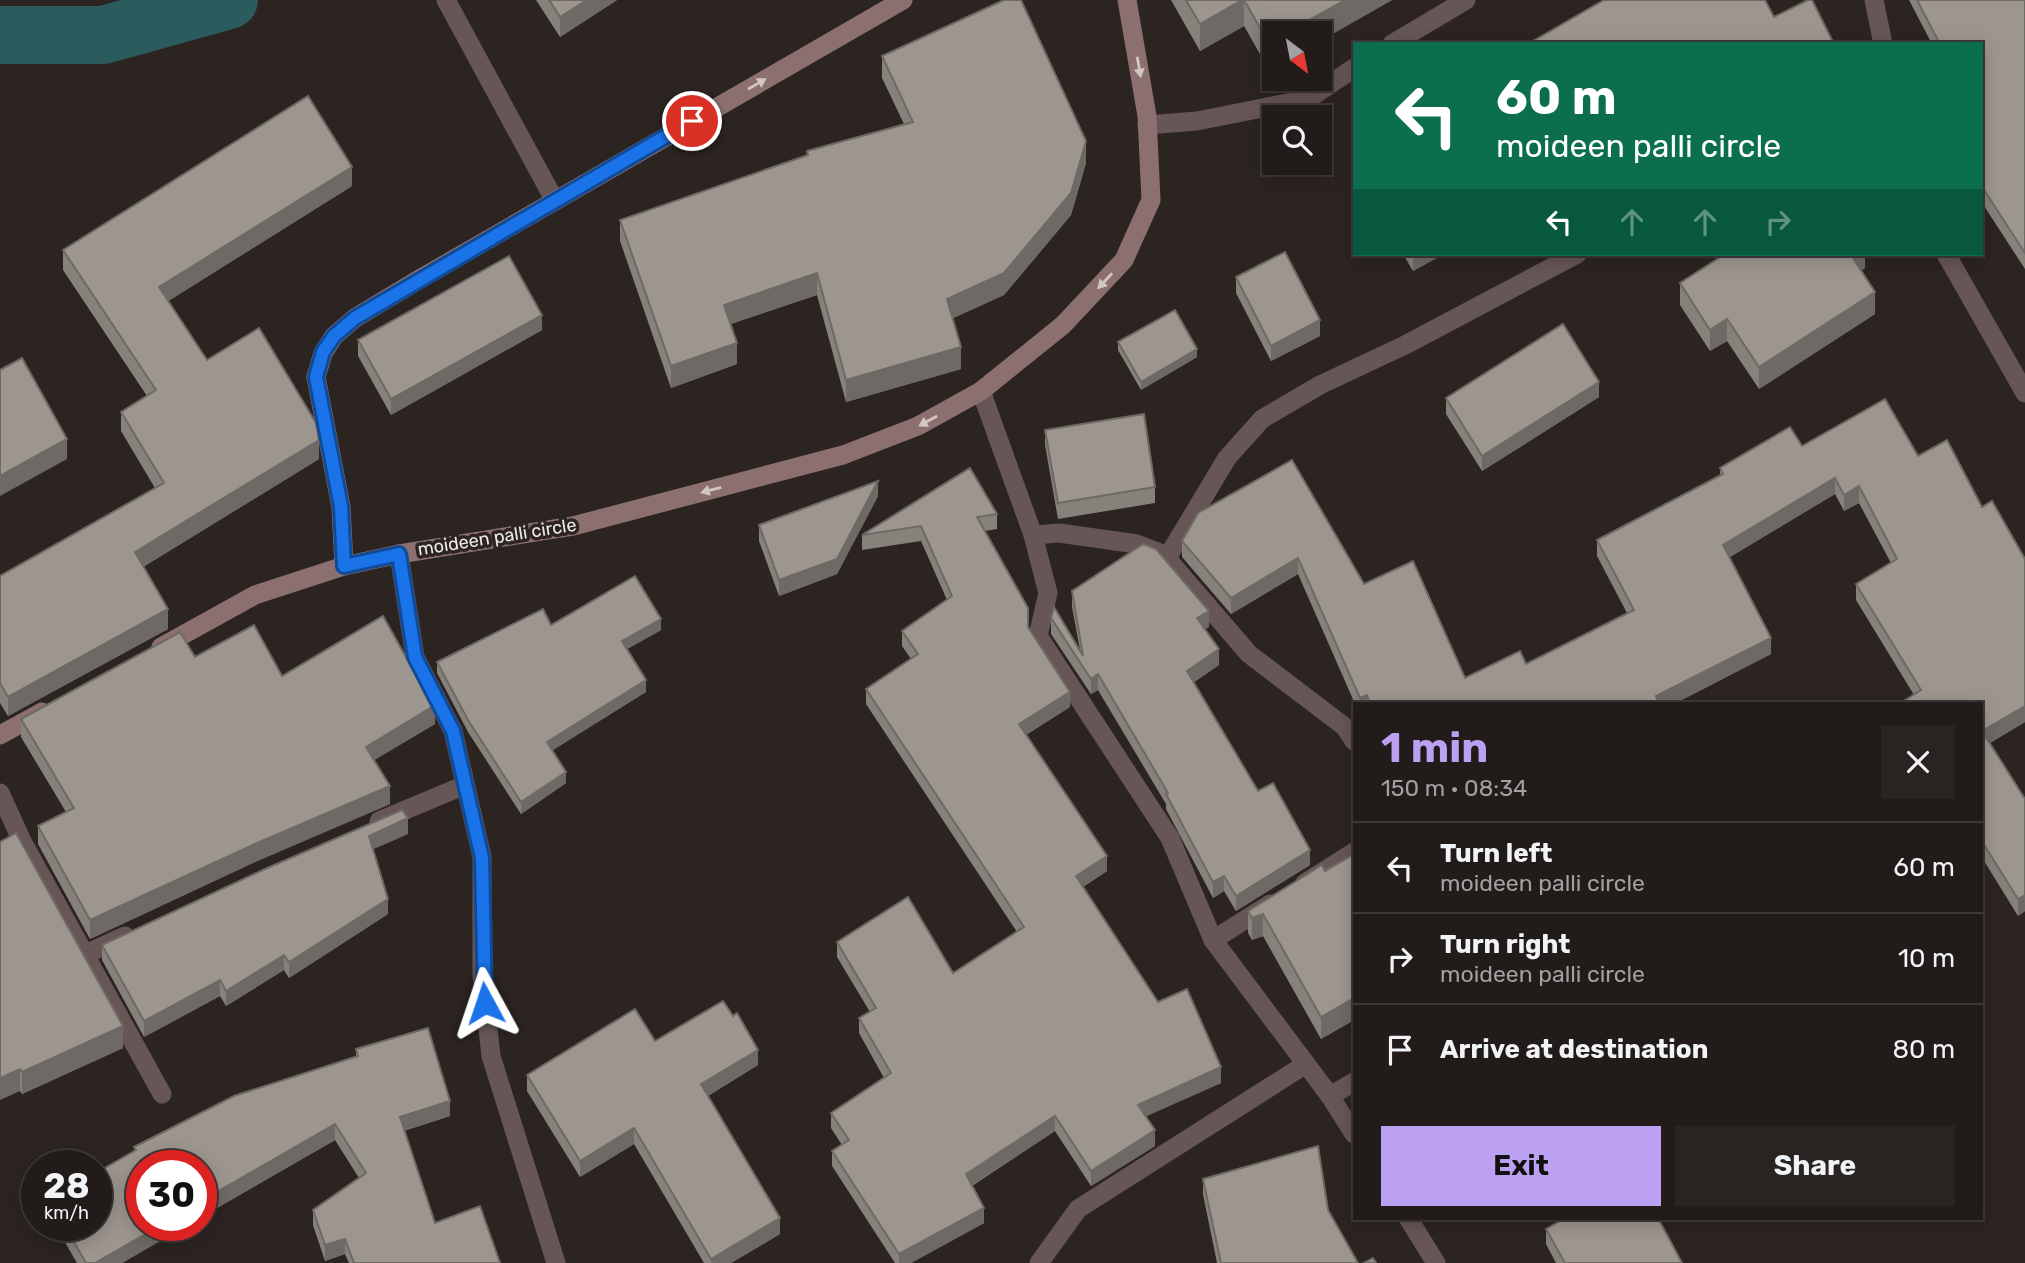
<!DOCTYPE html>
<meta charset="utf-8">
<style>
:root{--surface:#211b19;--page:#292422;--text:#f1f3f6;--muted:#a2a1a2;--line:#3e3938;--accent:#bca0f2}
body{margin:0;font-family:Rubik,sans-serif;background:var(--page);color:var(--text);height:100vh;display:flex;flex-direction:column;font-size:26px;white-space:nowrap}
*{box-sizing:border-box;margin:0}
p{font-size:23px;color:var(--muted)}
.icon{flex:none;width:38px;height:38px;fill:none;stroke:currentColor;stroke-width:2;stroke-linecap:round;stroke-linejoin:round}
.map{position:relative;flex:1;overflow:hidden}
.drawer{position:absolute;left:1353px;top:702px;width:630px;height:518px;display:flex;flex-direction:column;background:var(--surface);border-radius:0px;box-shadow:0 4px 18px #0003,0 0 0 2px var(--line)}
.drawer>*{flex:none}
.hud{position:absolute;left:1353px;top:42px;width:630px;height:214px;border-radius:0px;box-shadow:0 4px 18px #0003,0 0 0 2px var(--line);background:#0b6e4f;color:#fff;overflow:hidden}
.needle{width:46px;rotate:148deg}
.controls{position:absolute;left:1262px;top:21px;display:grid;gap:14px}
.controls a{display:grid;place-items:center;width:70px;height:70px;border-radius:0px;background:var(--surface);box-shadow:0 4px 18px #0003,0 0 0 2px var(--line);font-size:35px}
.speed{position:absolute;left:21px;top:1150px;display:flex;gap:14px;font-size:35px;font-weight:700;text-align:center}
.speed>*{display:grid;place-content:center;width:91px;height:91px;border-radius:50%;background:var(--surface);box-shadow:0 4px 18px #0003,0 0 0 2px var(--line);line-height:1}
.speed small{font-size:18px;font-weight:400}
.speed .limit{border:10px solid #d22;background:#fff;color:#111}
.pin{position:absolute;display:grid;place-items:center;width:60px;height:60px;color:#fff;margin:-30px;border:4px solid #fff;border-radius:50%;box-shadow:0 2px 7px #0007}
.me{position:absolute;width:77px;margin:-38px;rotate:355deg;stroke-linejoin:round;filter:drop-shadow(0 0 5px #0008)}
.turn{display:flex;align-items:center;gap:24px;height:147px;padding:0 28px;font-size:32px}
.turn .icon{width:91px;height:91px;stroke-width:2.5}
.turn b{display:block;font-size:49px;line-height:60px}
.lanes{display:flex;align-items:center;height:66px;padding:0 28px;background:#0003;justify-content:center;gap:35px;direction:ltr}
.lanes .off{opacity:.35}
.round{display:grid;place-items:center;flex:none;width:74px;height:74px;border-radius:0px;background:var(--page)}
.summary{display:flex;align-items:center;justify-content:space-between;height:119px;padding:0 28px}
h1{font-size:42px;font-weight:700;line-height:52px;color:var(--accent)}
.cta{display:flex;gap:14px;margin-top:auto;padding:14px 28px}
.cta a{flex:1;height:80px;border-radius:0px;background:var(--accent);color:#111;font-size:28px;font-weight:700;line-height:80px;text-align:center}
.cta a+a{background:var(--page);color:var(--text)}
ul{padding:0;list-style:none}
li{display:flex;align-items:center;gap:21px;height:91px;padding:0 28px;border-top:2px solid var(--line)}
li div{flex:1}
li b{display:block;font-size:26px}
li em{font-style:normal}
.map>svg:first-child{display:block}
</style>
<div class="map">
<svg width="2025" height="1263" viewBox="0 0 2025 1263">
<rect width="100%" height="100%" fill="#2c2421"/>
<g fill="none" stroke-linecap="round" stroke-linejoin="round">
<polyline stroke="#2c5b5e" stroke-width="58" points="0,35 103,35 229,0"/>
<polyline stroke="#675656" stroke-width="19" points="446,0 555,201"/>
<g stroke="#675656" stroke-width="19">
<polyline points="1874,0 1883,44"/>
<polyline points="1392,44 1466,0"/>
<polyline points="1147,125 1197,121 1308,99 1354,68"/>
<polyline points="1946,254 2025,393"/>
<polyline points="981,391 1033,535 1048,593 1038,636 1170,838 1213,940 1330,1096 1354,1134"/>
<polyline points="1033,535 1059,533 1137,544 1163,554 1249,654 1345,727 1354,741"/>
<polyline points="399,554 415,657 453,731 482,857 482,976 491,1056 556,1263"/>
<polyline points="1167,558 1227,458 1262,419 1320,385 1405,345 1577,254"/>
<polyline points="0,793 22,841 162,1094"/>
<polyline points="379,821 465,785"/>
<polyline points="1305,883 1354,852"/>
<polyline points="1213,940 1270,904"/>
<polyline points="86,954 125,936"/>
<polyline points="1330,1096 1354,1082"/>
<polyline points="1408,1218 1436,1263"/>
<polyline points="1039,1263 1078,1209 1306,1064"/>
</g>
<g stroke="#8c7070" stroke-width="19">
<polyline points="344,566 341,507 316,377 323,353 334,336 355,318 418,280 903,0"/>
<polyline points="161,647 255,595 344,566 399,554 573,526 843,455 918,426 981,391 1063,325 1124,260 1151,200 1147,116 1127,0"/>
<polyline points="0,735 42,712"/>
</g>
</g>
<g fill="#87817b">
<polygon points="536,0 617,0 560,37"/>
<polygon points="1171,0 1392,0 1320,41 1320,33 1269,70 1244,26 1200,51"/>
<polygon points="1909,0 2025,0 2025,269 1986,209 1981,198 1981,44 1932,44"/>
<polygon points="882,56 1086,163 1071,215 1004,295 953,318 961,369 846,402 817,295 731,324 737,364 671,388 620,241 620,220 807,156 807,151 904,124 882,78"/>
<polygon points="352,186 168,301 207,360 319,459 143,567 168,629 8,716 0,703 0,576 155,488 121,431 121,412 147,396 63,270 63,250"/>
<polygon points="1403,254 1444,254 1413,271"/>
<polygon points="1717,254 1865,254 1865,268 1861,270 1875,314 1759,389 1727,341 1710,351 1680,305 1680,283 1719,258"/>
<polygon points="1236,277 1320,336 1271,361 1236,293"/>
<polygon points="542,330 391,415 358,356 358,340"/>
<polygon points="1118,342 1197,357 1141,390 1118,350"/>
<polygon points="1599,397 1482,471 1446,414 1446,398"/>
<polygon points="1885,399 1918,456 1947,440 1982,507 1992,501 2025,559 2025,722 1990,743 2025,799 2025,911 2018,916 1981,856 1981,704 1899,704 1914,695 1856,600 1856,584 1891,563 1859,503 1844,511 1835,494 1730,557 1771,638 1771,654 1674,704 1355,704 1298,574 1231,614 1182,557 1182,541 1198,513 1292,460 1364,584 1413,561 1465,678 1520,651 1526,664 1627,613 1597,556 1597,540 1720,475 1720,468 1790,427 1802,446"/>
<polygon points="1045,430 1155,487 1155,503 1058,519 1045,445"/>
<polygon points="878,496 837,574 779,596 759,541 759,525"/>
<polygon points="997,514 997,529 985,531 1028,628 1070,707 1026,735 1107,871 1083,887 1158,1002 1221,1083 1146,1116 1155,1146 1091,1186 1055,1131 972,1186 984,1223 911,1263 895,1263 832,1166 832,1151 842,1145 831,1128 831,1113 884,1078 859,1033 859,1018 870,1012 837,957 837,942 953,973 1017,932 866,704 866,689 911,659 902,646 902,631 947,600 921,541 862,550 862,535"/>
<polygon points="1072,591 1209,627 1205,629 1219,665 1194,682 1258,791 1310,865 1236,911 1224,891 1213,898 1166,809 1166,804 1098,690 1091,694 1051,634 1051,618 1080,650 1072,607"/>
<polygon points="551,625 661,630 627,649 646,692 552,750 566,783 521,814 468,732 437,673 437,662"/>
<polygon points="195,657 282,676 435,724 374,760 390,804 255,862 90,939 38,844 38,826 66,812 21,737 21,719"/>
<polygon points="408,834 373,849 388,914 289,978 284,970 226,1006 220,996 144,1037 102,960 102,945"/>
<polygon points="0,842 123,1048 22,1094 20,1091"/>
<polygon points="1354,854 1354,1020 1321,1039 1263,936 1252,940 1248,933 1248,911"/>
<polygon points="655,1041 758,1065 708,1096 780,1234 731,1263 704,1263 634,1144 580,1177 527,1091 527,1075"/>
<polygon points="356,1049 450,1116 404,1131 435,1223 500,1263 349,1263 345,1254 325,1261 313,1225 313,1210 359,1178 335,1140 122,1263 77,1263 55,1225 96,1225 134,1151 134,1147 356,1057"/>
<polygon points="1203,1179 1328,1210 1358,1263 1217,1263 1203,1194"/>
<polygon points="1546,1229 1682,1263 1556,1263 1546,1244"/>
</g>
<g fill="#6e6964">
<polygon points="587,0 617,0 560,37 560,17"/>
<polygon points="1242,0 1244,0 1244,26 1200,51 1200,24"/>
<polygon points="1345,0 1392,0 1320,41 1320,33 1286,33"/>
<polygon points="1274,40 1274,67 1269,70 1269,43"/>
<polygon points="1086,141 1086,163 1071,215 1004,295 947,321 947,299"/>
<polygon points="352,167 352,186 159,307 159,287"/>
<polygon points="1413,254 1444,254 1413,271"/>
<polygon points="1852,254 1865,254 1865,268 1851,276 1851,255"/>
<polygon points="817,273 817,295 724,326 724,305"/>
<polygon points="1875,292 1875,314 1759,389 1759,367"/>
<polygon points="542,315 542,330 391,415 391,399"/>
<polygon points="1727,319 1727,341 1710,351 1710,330"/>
<polygon points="1320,320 1320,336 1271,361 1271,346"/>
<polygon points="737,343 737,364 671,388 671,366"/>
<polygon points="961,347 961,369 846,402 846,380"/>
<polygon points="1197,349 1197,357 1141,390 1141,382"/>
<polygon points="1599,382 1599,397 1482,471 1482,456"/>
<polygon points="67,439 67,459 0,496 0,476"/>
<polygon points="319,440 319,459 135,572 135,552"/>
<polygon points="1835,478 1835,494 1723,561 1723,545"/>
<polygon points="878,481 878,496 837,574 779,596 779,580"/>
<polygon points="1859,486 1859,503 1844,511 1844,495"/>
<polygon points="1298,558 1298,574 1231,614 1231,598"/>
<polygon points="168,609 168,629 8,716 8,697"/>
<polygon points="1209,611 1209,627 1197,633 1197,618"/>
<polygon points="661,619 661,630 622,652 622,641"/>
<polygon points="1771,638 1771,654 1674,704 1656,704 1656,696"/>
<polygon points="1219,649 1219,665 1187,687 1187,671"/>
<polygon points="1098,674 1098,690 1091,694 1091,679"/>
<polygon points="646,680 646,692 547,754 547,742"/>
<polygon points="1070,692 1070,707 1019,739 1019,724"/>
<polygon points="1367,695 1367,704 1360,704 1360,698"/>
<polygon points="435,705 435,724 366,765 366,747"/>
<polygon points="2025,706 2025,722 1982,747 1982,731"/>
<polygon points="566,772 566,783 521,814 521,802"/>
<polygon points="390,786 390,804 255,862 90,939 90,920 255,844"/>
<polygon points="408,818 408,834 369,851 369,836"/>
<polygon points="1310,850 1310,865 1236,911 1236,896"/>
<polygon points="1107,856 1107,871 1076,891 1076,876"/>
<polygon points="1224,876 1224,891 1213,898 1213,882"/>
<polygon points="2025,895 2025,911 2018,916 2018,899"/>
<polygon points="388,899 388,914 289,978 289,962"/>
<polygon points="1263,914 1263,936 1252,940 1252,918"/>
<polygon points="284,955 284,970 226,1006 226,991"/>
<polygon points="220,980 220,996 144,1037 144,1021"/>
<polygon points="1354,998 1354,1020 1321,1039 1321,1017"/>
<polygon points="123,1026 123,1048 22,1094 22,1072"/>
<polygon points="758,1050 758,1065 701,1100 701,1084"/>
<polygon points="1221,1067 1221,1083 1138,1120 1138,1105"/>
<polygon points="20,1069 20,1091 0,1100 0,1078"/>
<polygon points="450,1101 450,1116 400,1132 400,1117"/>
<polygon points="1055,1116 1055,1131 966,1189 966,1174"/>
<polygon points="335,1124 335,1140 201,1217 201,1201"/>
<polygon points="634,1128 634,1144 580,1177 580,1161"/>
<polygon points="1155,1130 1155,1146 1091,1186 1091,1171"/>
<polygon points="984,1208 984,1223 911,1263 899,1263 899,1254"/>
<polygon points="780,1218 780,1234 731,1263 711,1263 711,1259"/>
<polygon points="161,1225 187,1225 122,1263 95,1263"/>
<polygon points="345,1239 345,1254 325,1261 325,1245"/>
</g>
<g fill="#9d968f" stroke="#6e6964" stroke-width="2">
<polygon points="549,0 587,0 560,17"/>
<polygon points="1004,0 1021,0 1086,141 1071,193 1004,273 947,299 961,347 846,380 817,273 724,305 737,343 671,366 620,220 808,155 807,151 913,122 882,56"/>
<polygon points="1186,0 1242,0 1200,24"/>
<polygon points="1244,0 1345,0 1286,33 1274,33 1274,40 1269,43"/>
<polygon points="1604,0 1765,0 1774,17 1808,0 1812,0 1834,44 1528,44"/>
<polygon points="1917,0 2025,0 2025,253 1986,193 1981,183 1981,44 1940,44"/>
<polygon points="308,96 352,167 159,287 207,360 259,328 316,423 319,440 135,552 168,609 8,697 0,683 0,576 164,483 121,412 156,390 63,250"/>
<polygon points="1285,252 1320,320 1271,346 1236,277"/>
<polygon points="1725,254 1852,254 1851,255 1875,292 1759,367 1727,319 1710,330 1680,283"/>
<polygon points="509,256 542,315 391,399 358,340"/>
<polygon points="1175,310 1197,349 1141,382 1118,342"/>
<polygon points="1563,324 1599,382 1482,456 1446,398"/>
<polygon points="22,358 67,439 0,476 0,370"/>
<polygon points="1885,399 1918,456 1947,440 1982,507 1992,501 2025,559 2025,706 1982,731 2025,799 2025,895 2018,899 1981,840 1981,704 1899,704 1921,690 1856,584 1897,559 1859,486 1844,495 1835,478 1723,545 1771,638 1656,696 1659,704 1370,704 1367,695 1360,698 1298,558 1231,598 1182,541 1198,513 1292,460 1364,584 1413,561 1465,678 1520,651 1526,664 1634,610 1597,540 1723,474 1720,468 1790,427 1802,446"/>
<polygon points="1144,414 1155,487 1058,503 1045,430"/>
<polygon points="970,468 997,514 977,517 1028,608 1028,627 1070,692 1019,724 1107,856 1076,876 1158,1002 1187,989 1221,1067 1138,1105 1155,1130 1091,1171 1055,1116 966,1174 984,1208 899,1254 832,1151 849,1140 831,1113 891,1073 859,1018 876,1008 837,942 908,897 953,973 1024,927 866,689 918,654 902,631 952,596 921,526 862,535"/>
<polygon points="878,481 837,559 779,580 759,525"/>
<polygon points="1143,544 1156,549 1209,611 1197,618 1219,649 1187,671 1258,791 1273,783 1310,850 1236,896 1224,876 1213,882 1166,794 1168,793 1098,674 1091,679 1051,618 1054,607 1083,656 1072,591"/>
<polygon points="635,576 661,619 622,641 646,680 547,742 566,772 521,802 468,720 437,662 543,609 551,625"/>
<polygon points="383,616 412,668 415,666 435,705 366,747 390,786 255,844 90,920 38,826 74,808 21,719 180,632 195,657 254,625 282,676"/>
<polygon points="402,810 408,818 369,836 388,899 289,962 284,955 226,991 220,980 144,1021 102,945 265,869"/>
<polygon points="16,833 123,1026 22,1072 20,1069 0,1078 0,842"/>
<polygon points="1354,854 1354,998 1321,1017 1263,914 1252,918 1248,911 1322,865 1325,871"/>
<polygon points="723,1001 733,1016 737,1013 758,1050 701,1084 780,1218 711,1259 634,1128 580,1161 527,1075 635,1009 655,1041"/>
<polygon points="428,1028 450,1101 400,1117 435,1223 480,1206 500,1263 354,1263 345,1239 325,1245 313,1210 366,1173 335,1124 201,1201 201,1166 142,1166 142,1225 161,1225 95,1263 86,1263 64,1225 96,1225 96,1173 136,1150 134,1147 234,1096 358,1056 356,1049"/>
<polygon points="1318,1146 1328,1210 1358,1263 1221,1263 1203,1179"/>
<polygon points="1565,1218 1658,1218 1682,1263 1565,1263 1546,1229"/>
<polygon points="1373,1258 1376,1263 1364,1263"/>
</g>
<defs><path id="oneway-solid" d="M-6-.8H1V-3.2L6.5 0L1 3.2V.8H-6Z" transform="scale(1.75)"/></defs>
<g fill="#d2c6c5">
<use href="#oneway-solid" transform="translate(1139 67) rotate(80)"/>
<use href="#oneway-solid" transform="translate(757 84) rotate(-30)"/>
<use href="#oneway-solid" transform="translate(1105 281) rotate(133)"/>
<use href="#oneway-solid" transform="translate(928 421) rotate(151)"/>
<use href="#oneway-solid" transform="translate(711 490) rotate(165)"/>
</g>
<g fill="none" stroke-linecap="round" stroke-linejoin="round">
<g stroke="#114b97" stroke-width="18">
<polyline id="route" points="485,1003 482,858 453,731 415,657 399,554 344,566 341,507 316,377 323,352 334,336 355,318 692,121"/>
</g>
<use href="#route" stroke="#1a73e8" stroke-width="12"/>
</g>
<g text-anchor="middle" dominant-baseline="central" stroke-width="7" stroke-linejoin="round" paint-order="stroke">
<g font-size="18" fill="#f0ebe9" stroke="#2c2421">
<text transform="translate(497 537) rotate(-9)">moideen palli circle</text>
</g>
</g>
</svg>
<div class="controls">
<a><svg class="needle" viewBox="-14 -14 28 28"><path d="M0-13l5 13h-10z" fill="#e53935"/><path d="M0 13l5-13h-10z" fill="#a2a1a2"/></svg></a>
<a><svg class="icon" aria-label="search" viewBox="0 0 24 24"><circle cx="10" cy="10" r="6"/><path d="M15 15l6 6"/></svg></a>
</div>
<div class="speed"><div>28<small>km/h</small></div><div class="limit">30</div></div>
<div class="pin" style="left:692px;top:121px;background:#d93025"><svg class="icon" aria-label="arrive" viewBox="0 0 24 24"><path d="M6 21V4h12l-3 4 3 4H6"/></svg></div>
<svg class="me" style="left:485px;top:1003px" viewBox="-20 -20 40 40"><path d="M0-17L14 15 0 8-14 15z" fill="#1a73e8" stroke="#fff" stroke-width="4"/></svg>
<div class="hud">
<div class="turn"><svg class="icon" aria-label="left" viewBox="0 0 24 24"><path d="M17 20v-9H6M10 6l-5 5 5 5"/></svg><div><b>60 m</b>moideen palli circle</div></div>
<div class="lanes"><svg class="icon" aria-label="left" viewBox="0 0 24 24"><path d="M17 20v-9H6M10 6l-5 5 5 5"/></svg><svg class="icon off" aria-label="ahead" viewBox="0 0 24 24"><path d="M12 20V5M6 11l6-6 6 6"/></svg><svg class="icon off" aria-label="ahead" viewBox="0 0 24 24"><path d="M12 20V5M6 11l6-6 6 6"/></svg><svg class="icon off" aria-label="right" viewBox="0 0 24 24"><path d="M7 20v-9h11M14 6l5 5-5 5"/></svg></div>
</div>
<section class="drawer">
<div class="summary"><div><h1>1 min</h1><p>150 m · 08:34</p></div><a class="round"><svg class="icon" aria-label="close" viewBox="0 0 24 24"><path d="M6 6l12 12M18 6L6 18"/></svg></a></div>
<ul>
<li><svg class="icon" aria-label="left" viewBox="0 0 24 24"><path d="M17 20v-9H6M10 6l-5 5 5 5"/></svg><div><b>Turn left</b><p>moideen palli circle</p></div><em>60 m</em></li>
<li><svg class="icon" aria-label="right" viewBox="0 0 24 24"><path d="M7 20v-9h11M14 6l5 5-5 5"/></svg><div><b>Turn right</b><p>moideen palli circle</p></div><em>10 m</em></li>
<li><svg class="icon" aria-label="arrive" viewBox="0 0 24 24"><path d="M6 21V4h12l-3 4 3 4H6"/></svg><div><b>Arrive at destination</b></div><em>80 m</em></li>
</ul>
<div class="cta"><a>Exit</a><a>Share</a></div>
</section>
</div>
